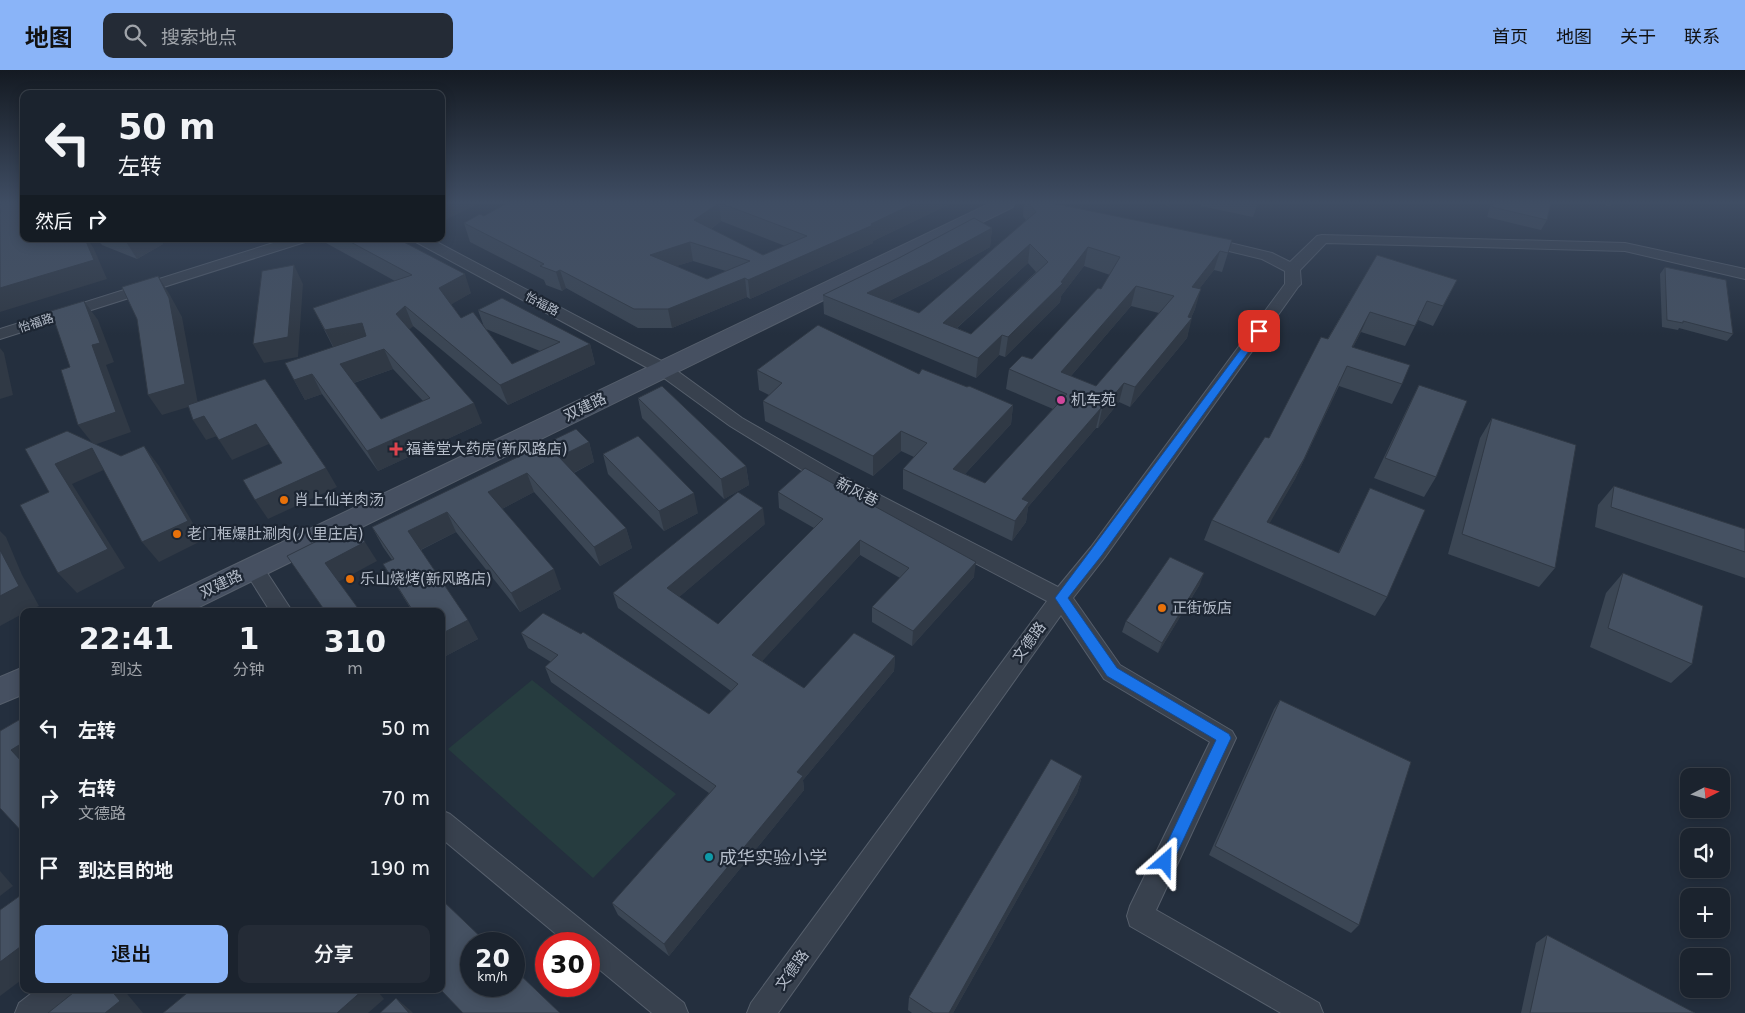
<!DOCTYPE html>
<html lang="zh">
<meta charset="utf-8">
<style>
:root{--surface:#1b232e;--page:#242b36;--text:#f1f3f6;--muted:#a0a4aa;--line:#39404a;--accent:#8ab4f8}
body{margin:0;font-family:"DejaVu Sans","Noto Sans SC",sans-serif;background:var(--page);color:var(--text);height:100vh;display:flex;flex-direction:column;font-size:19px;white-space:nowrap}
*{box-sizing:border-box;margin:0}
p{font-size:16px;color:var(--muted)}
.icon{flex:none;width:28px;height:28px;fill:none;stroke:currentColor;stroke-width:2;stroke-linecap:round;stroke-linejoin:round}
.map{position:relative;flex:1;overflow:hidden}
.drawer{position:absolute;left:20px;top:538px;width:425px;height:385px;display:flex;flex-direction:column;background:var(--surface);border-radius:10px;box-shadow:0 2px 12px #0003,0 0 0 1px var(--line)}
.drawer>*{flex:none}
.banner{position:absolute;left:20px;top:20px;width:425px;height:152px;border-radius:10px;box-shadow:0 2px 12px #0003,0 0 0 1px var(--line);background:#1b232e;color:var(--text);overflow:hidden}
.needle{width:32px;rotate:84deg}
.fabs{position:absolute;left:1680px;top:698px;display:grid;gap:10px}
.fabs a{display:grid;place-items:center;width:50px;height:50px;border-radius:10px;background:var(--surface);box-shadow:0 2px 12px #0003,0 0 0 1px var(--line);font-size:25px}
.speed{position:absolute;left:460px;top:862px;display:flex;gap:10px;font-size:25px;font-weight:700;text-align:center}
.speed>*{display:grid;place-content:center;width:65px;height:65px;border-radius:50%;background:var(--surface);box-shadow:0 2px 12px #0003,0 0 0 1px var(--line);line-height:1}
.speed small{font-size:12px;font-weight:400}
.speed .limit{border:8px solid #d22;background:#fff;color:#111}
.pin{position:absolute;display:grid;place-items:center;width:42px;height:42px;color:#fff;margin:-21px;border-radius:10px;box-shadow:0 2px 8px #0006}
.me{position:absolute;width:55px;margin:-28px;rotate:25deg;stroke-linejoin:round;filter:drop-shadow(0 0 4px #0008)}
.turn{display:flex;align-items:center;gap:18px;height:105px;padding:0 15px;font-size:22px}
.turn .icon{width:65px;height:65px;stroke-width:2.5}
.turn b{display:block;font-size:35px;line-height:42px}
.then{display:flex;align-items:center;height:48px;padding:0 15px;background:#0003;gap:10px;font-size:19px}
.eta{display:flex;justify-content:space-evenly;align-items:center;height:85px;text-align:center}
.eta b{font-size:30px;font-weight:600;line-height:35px}
.cta{display:flex;gap:10px;margin-top:auto;padding:10px 15px}
.cta a{flex:1;height:58px;border-radius:10px;background:var(--accent);color:#111;font-size:20px;font-weight:600;line-height:58px;text-align:center}
.cta a+a{background:var(--page);color:var(--text)}
ul{padding:0;list-style:none}
li{display:flex;align-items:center;gap:15px;height:70px;padding:0 15px}
li div{flex:1}
li b{display:block;font-size:19px}
li em{font-style:normal}
header{display:flex;align-items:center;gap:30px;box-sizing:border-box;height:70px;padding:0 25px;background:var(--accent);color:#111}
header strong{font-size:24px}
nav{display:flex;gap:28px;margin-inline-start:auto;font-size:18px}
.search{width:350px;height:45px;background:var(--page);display:flex;align-items:center;gap:12px;box-sizing:border-box;padding:0 18px;border-radius:10px;color:var(--muted);font-size:19px}
.map>svg:first-child{display:block}
</style>
<header>
<strong>地图</strong>
<div class="search"><svg class="icon" aria-label="search" viewBox="0 0 24 24"><circle cx="10" cy="10" r="6"/><path d="M15 15l6 6"/></svg>搜索地点</div>
<nav><a>首页</a><a>地图</a><a>关于</a><a>联系</a></nav>
</header>
<div class="map">
<svg width="1745" height="943" viewBox="0 0 1745 943">
<rect width="100%" height="100%" fill="#242f3e"/>
<polygon fill="#263c3f" points="532,610 676,724 593,808 448,679"/>
<g fill="none" stroke-linecap="round" stroke-linejoin="round">
<g stroke="#565f6c" stroke-width="2">
<g id="street">
<polygon points="1322,165 1625,173 1745,199 1745,209 1625,181 1326,173 1300,200 1301,214 1298,217 1105,487 1073,528 1120,595 1232,661 1236,668 1156,840 1319,933 1323,943 1281,943 1130,856 1127,846 1130,836 1210,672 1104,609 1061,545 778,943 747,943 751,933 1047,531 823,413 730,356 657,303 416,172 414,169 431,169 669,295 742,348 837,403 1058,517 1091,477 1285,214 1285,201 1262,189 1200,174 1198,171 1200,168 1205,167 1272,183 1290,192 1317,166"/>
<polygon points="286,169 307,169 305,172 0,269 0,259"/>
<polygon points="253,490 260,492 292,541 270,541 243,498 246,492"/>
<polygon points="441,740 450,744 684,933 688,943 652,943 589,891 589,874 568,874 441,768"/>
<polygon points="37,919 73,919 69,929 52,943 15,943 19,933"/>
</g>
</g>
<g stroke="#565f6c" stroke-width="2">
<g id="secondary">
<polygon points="991,133 1015,133 1013,137 191,541 150,541 155,533"/>
<polygon points="24,597 24,624 0,634 0,607"/>
</g>
</g>
<use href="#street" fill="#38414e" fill-rule="evenodd"/>
<use href="#secondary" fill="#465061" fill-rule="evenodd"/>
</g>
<g fill="#3b4654" fill-rule="evenodd">
<path d="M507,133H952L873,171V173L750,229L747,227L672,258H638L566,218L562,221L546,215L544,210L470,172L464,153L484,146ZM721,151L785,176L763,185L711,159ZM693,191L726,201L707,209L676,196Z"/>
<path d="M1024,133H1052L1232,170L1222,202L1214,200L1199,219L1195,239L1191,248L1187,268L1130,337L1119,332L1098,358H1096L1028,437L1026,452L1012,471L903,419V399L914,387L901,381L873,406L765,351L763,331L769,325L759,320L757,300L919,304L967,317L1013,335L1011,354L965,404L985,413L1053,339L1006,319L1009,299L1032,289L1101,219L1110,205L1084,196L1061,226L1060,232L1005,287L999,285L976,308L824,244L823,225L897,189L992,158L990,177L929,211L889,231L919,243L1026,150L1023,146ZM1028,193L1036,202L971,264L957,258ZM1131,236L1159,243L1096,316L1071,306Z"/>
<polygon points="1159,133 1172,133 1169,136"/>
<polygon points="1202,133 1258,133 1253,147 1201,136"/>
<polygon points="1491,133 1551,133 1547,150 1541,160 1487,147"/>
<polygon points="1595,133 1613,133 1610,136"/>
<polygon points="97,169 160,169 163,174 137,189 102,175"/>
<path d="M325,169H398L471,223L451,234L461,248L484,257L478,240L590,274L595,294L508,335L413,256L409,259L482,353L378,401L322,324L305,330L294,310L333,277L313,238L395,211L326,173ZM486,259L540,281L512,294ZM393,299L423,331L381,349L354,313Z"/>
<polygon points="1377,185 1457,210 1433,256 1418,250 1405,276 1361,262 1353,277 1402,314 1392,334 1339,316 1295,409 1269,453 1338,483 1370,418 1387,527 1375,546 1204,470 1212,450 1269,368"/>
<polygon points="1665,197 1733,264 1727,271 1679,258 1678,260 1662,257 1660,204"/>
<polygon points="1419,315 1436,407 1424,427 1374,408 1409,335"/>
<polygon points="638,328 746,396 749,415 724,429 642,348"/>
<polygon points="1492,348 1555,498 1539,517 1448,484 1480,368"/>
<polygon points="589,372 594,392 574,403 626,458 632,478 600,496 534,422 502,439 561,519 520,542 456,462 421,480 478,569 442,588 441,587 441,541 412,541 383,494 392,490 383,477 372,457"/>
<polygon points="603,384 698,443 664,461 608,404"/>
<polygon points="1614,416 1745,459 1745,508 1595,457 1598,435"/>
<polygon points="778,422 974,507 912,576 872,552 872,537 900,508 860,485 762,591 804,618 895,586 894,601 803,710 804,720 669,886 618,845 612,833 709,723 551,612 545,597 551,592 528,578 521,563 709,644 731,621 618,538 613,523 765,454 679,527 718,554 814,458 779,438"/>
<polygon points="1623,503 1692,594 1671,613 1590,577 1606,523"/>
<polygon points="1200,514 1158,583 1122,562 1126,551"/>
<polygon points="1280,630 1359,855 1351,863 1209,785 1274,639"/>
<polygon points="1082,706 1077,723 953,943 912,943 908,940 909,927"/>
<polygon points="1547,865 1695,943 1521,943 1536,873"/>
</g>
<g fill="#303945">
<polygon points="449,133 475,133 476,135 441,152 441,137"/>
<polygon points="719,133 721,151 697,169 694,150"/>
<polygon points="915,133 952,133 873,171 873,173 750,229 748,210"/>
<polygon points="992,158 990,177 929,211 867,242 867,223"/>
<polygon points="79,169 89,169 89,171 94,179 107,209 0,242 0,218"/>
<polygon points="126,169 160,169 163,174 137,189 125,170"/>
<polygon points="690,172 693,191 654,203 650,185"/>
<polygon points="1030,174 1028,193 941,272 943,253"/>
<polygon points="1088,177 1084,196 1061,226 1060,232 1005,287 1008,267 1061,212"/>
<polygon points="1220,181 1214,200 1186,236 1192,217"/>
<polygon points="294,195 303,214 298,287 264,293 253,274"/>
<polygon points="560,200 566,218 562,221 556,202"/>
<polygon points="465,204 471,223 447,237 439,218"/>
<polygon points="158,206 170,225 182,247 198,334 162,345 148,325"/>
<polygon points="745,208 747,227 672,258 668,239"/>
<polygon points="1136,216 1131,236 1058,321 1061,302"/>
<polygon points="1201,219 1195,239 1188,254 1192,248 1187,268 1130,337 1135,317 1188,247"/>
<polygon points="84,231 98,250 114,292 106,295 131,362 94,375 78,355 92,275"/>
<polygon points="405,236 413,256 405,264 396,244"/>
<polygon points="1370,242 1361,262 1343,296 1352,277"/>
<polygon points="362,253 372,273 335,280 325,260"/>
<polygon points="1002,265 999,285 976,308 978,288"/>
<polygon points="590,274 595,294 508,335 500,315"/>
<polygon points="0,278 4,283 13,325 0,329"/>
<polygon points="384,279 393,299 350,314 340,294"/>
<polygon points="312,304 322,324 305,330 294,310"/>
<polygon points="1124,313 1119,332 1098,358 1102,339"/>
<polygon points="1339,316 1295,409 1259,472 1267,452"/>
<polygon points="474,333 482,353 378,401 367,381"/>
<polygon points="1013,335 1011,354 951,419 953,399"/>
<polygon points="1101,338 1096,358 1028,437 1026,452 1012,471 1015,451 1022,429"/>
<polygon points="204,346 217,366 206,370 193,350"/>
<polygon points="256,354 269,374 232,390 219,370"/>
<polygon points="901,361 901,381 873,406 873,386"/>
<polygon points="589,372 594,392 565,407 559,387"/>
<polygon points="144,376 159,396 203,470 159,492 142,472"/>
<polygon points="92,378 108,398 72,414 125,498 77,523 58,503 55,394"/>
<polygon points="746,396 749,415 724,429 721,409"/>
<polygon points="326,398 337,417 268,449 255,430"/>
<polygon points="527,403 534,422 496,442 488,422"/>
<polygon points="694,423 698,443 664,461 659,441"/>
<polygon points="763,438 765,454 671,534 667,518"/>
<polygon points="447,442 456,462 418,481 408,461"/>
<polygon points="626,458 632,478 600,496 594,477"/>
<polygon points="0,461 6,467 22,505 39,536 28,541 24,541 24,543 0,556 0,526 2,485 0,480"/>
<polygon points="860,470 860,485 754,600 752,585"/>
<polygon points="365,472 377,491 338,512 325,493"/>
<polygon points="976,492 974,507 912,576 913,561"/>
<polygon points="554,499 561,519 520,542 511,523"/>
<polygon points="1204,503 1200,514 1158,583 1162,573"/>
<polygon points="468,550 478,569 442,588 441,587 441,564"/>
<polygon points="895,586 894,601 803,710 804,720 669,886 664,874 797,702"/>
<polygon points="24,672 24,694 11,680"/>
<polygon points="1082,706 1077,723 953,943 949,943"/>
<polygon points="0,801 13,816 0,826"/>
<polygon points="24,874 24,908 0,926 0,892"/>
<polygon points="110,919 123,919 143,943 105,943"/>
<polygon points="364,919 376,919 384,929 368,943 337,943"/>
<polygon points="396,928 411,941 413,943 409,943"/>
</g>
<g fill="#455162" stroke="#303945" fill-rule="evenodd">
<polygon points="0,133 24,133 24,169 85,169 94,190 0,218 0,144 1,140 0,140"/>
<polygon points="441,133 449,133 441,137"/>
<path d="M507,133H719L694,150L763,185L807,166L720,133H915L871,154L873,155L748,210L745,208L668,239H634L560,200L556,202L540,196L544,194L464,153L480,144L484,146ZM690,172L750,191L707,209L650,185Z"/>
<path d="M1029,133H1052L1232,170L1228,183L1220,181L1192,217L1201,219L1188,247L1192,248L1135,317L1124,313L1102,339L1101,338L1022,429L1029,432L1015,451L903,399L927,373L901,361L873,386L763,331L782,313L757,300L818,255L919,304L922,299L967,317L969,316L1013,335L953,399L985,413L1067,324L1009,299L1022,286L1032,289L1098,218L1101,219L1120,187L1088,177L1061,212L1063,213L1008,267L1002,265L978,288L823,225L897,189L974,148L992,158L930,192L867,223L919,243L1036,142ZM1030,174L1048,192L971,264L943,253ZM1136,216L1174,226L1096,316L1061,302Z"/>
<polygon points="1493,133 1551,133 1547,150 1492,137"/>
<path d="M345,169H398L465,204L439,218L461,248L473,242L512,294L560,272L478,240L502,228L590,274L500,315L405,236L396,244L474,333L367,381L312,304L294,310L285,293L366,266L362,253L325,260L313,238L412,205ZM384,279L430,328L381,349L340,294Z"/>
<polygon points="1377,185 1457,210 1443,236 1427,231 1415,256 1370,242 1352,277 1410,295 1402,314 1347,296 1304,389 1267,452 1339,483 1370,418 1425,440 1387,527 1212,450 1265,367 1269,368 1321,267 1328,269"/>
<polygon points="294,195 288,267 253,274 262,201"/>
<polygon points="1665,197 1726,210 1733,264 1683,251 1683,253 1667,250"/>
<polygon points="158,206 169,228 185,314 148,325 137,249 122,217"/>
<polygon points="84,231 100,273 92,275 116,342 78,355 61,300 70,297 51,241"/>
<polygon points="265,309 326,398 255,430 243,410 282,393 256,354 219,370 204,346 193,350 188,335"/>
<polygon points="1419,315 1467,331 1436,407 1385,388"/>
<polygon points="662,316 746,396 721,409 638,328"/>
<polygon points="1492,348 1576,375 1555,498 1462,464"/>
<polygon points="576,359 589,372 559,387 626,458 594,477 527,403 488,422 554,499 511,523 447,442 408,461 468,550 441,564 441,541 413,541 383,494 394,489 372,457"/>
<polygon points="67,361 121,386 144,376 188,451 142,472 92,378 55,394 108,479 58,503 20,435 49,422 25,379"/>
<polygon points="638,366 694,423 659,441 603,384"/>
<polygon points="805,398 976,492 913,561 872,537 909,498 860,470 752,585 804,618 854,563 895,586 797,702 803,706 664,874 612,833 716,716 545,597 558,585 521,563 543,543 581,564 583,562 709,644 738,614 613,523 738,422 763,438 667,518 718,554 823,449 778,422"/>
<polygon points="1614,416 1745,459 1745,482 1611,437"/>
<polygon points="351,454 365,472 325,493 360,541 325,541 287,486"/>
<polygon points="0,480 19,516 0,526"/>
<polygon points="1170,487 1204,503 1162,573 1126,551"/>
<polygon points="1623,503 1703,536 1692,594 1608,558"/>
<polygon points="1280,630 1411,692 1359,855 1215,776"/>
<polygon points="24,647 24,672 11,680 24,694 24,764 0,738 0,661"/>
<polygon points="1051,689 1082,706 949,943 933,943 909,927"/>
<polygon points="21,825 24,829 24,874 0,892 0,840"/>
<polygon points="441,829 488,874 471,874 471,916 514,916 514,899 560,943 463,943 440,919 441,919"/>
<polygon points="1547,865 1695,943 1530,943"/>
<polygon points="78,919 110,919 120,931 105,943 48,943"/>
<polygon points="192,919 364,919 337,943 163,943"/>
<polygon points="396,928 409,943 380,943"/>
</g>
<linearGradient id="sky" x2="0" y2="1"><stop stop-color="#141a22"/><stop offset="0.5" stop-color="#3f4d63"/><stop offset="1" stop-color="#3f4d63" stop-opacity="0"/></linearGradient>
<rect width="1745" height="265" fill="url(#sky)"/>
<polygon fill="#1a73e8" stroke="#114b97" points="1259,258 1262,259 1262,263 1102,485 1068,528 1117,598 1229,664 1231,668 1170,798 1165,800 1160,798 1158,792 1216,670 1107,606 1055,528 1256,259"/>
<circle fill="#d1479c" stroke="#1d2633" stroke-width="2" cx="1061" cy="330" r="5"/>
<path fill="#e0444e" stroke="#1d2633" stroke-width="2" d="M393.5 371.5h5v5h5v5h-5v5h-5v-5h-5v-5h5z"/>
<g fill="#e8710a" stroke="#1d2633" stroke-width="2">
<circle cx="284" cy="430" r="5"/>
<circle cx="177" cy="464" r="5"/>
<circle cx="350" cy="509" r="5"/>
<circle cx="1162" cy="538" r="5"/>
</g>
<circle fill="#0f9aa8" stroke="#1d2633" stroke-width="2" cx="709" cy="787" r="5"/>
<g text-anchor="middle" dominant-baseline="central" stroke-width="4.5" stroke-linejoin="round" paint-order="stroke">
<g font-size="12" fill="#b4bcc9" stroke="#1d2633">
<text transform="translate(542 234) rotate(28)">怡福路</text>
<text transform="translate(36 253) rotate(-18)">怡福路</text>
</g>
<g font-size="15" fill="#b4bcc9" stroke="#1d2633" text-anchor="start">
<text x="1071" y="330">机车苑</text>
<text x="406" y="379">福善堂大药房(新风路店)</text>
<text x="294" y="430">肖上仙羊肉汤</text>
<text x="187" y="464">老门框爆肚涮肉(八里庄店)</text>
<text x="360" y="509">乐山烧烤(新风路店)</text>
<text x="1172" y="538">正街饭店</text>
</g>
<g font-size="15" fill="#b4bcc9" stroke="#1d2633">
<text transform="translate(585 337) rotate(-26)">双建路</text>
<text transform="translate(857 422) rotate(27)">新风巷</text>
<text transform="translate(221 514) rotate(-26)">双建路</text>
<text transform="translate(1029 572) rotate(-54)">文德路</text>
<text transform="translate(792 900) rotate(-54)">文德路</text>
</g>
<g font-size="18" fill="#b4bcc9" stroke="#1d2633" text-anchor="start">
<text x="719" y="787">成华实验小学</text>
</g>
</g>
</svg>
<div class="fabs">
<a><svg class="needle" viewBox="-14 -14 28 28"><path d="M0-13l5 13h-10z" fill="#e53935"/><path d="M0 13l5-13h-10z" fill="#a0a4aa"/></svg></a>
<a><svg class="icon" aria-label="sound" viewBox="0 0 24 24"><path d="M4 9h4l5-4v14l-5-4H4zM17 9q2 3 0 6"/></svg></a>
<a>+</a>
<a>−</a>
</div>
<div class="speed"><div>20<small>km/h</small></div><div class="limit">30</div></div>
<div class="pin" style="left:1259px;top:261px;background:#d93025"><svg class="icon" aria-label="arrive" viewBox="0 0 24 24"><path d="M6 21V4h12l-3 4 3 4H6"/></svg></div>
<svg class="me" style="left:1165px;top:792px" viewBox="-20 -20 40 40"><path d="M0-17L14 15 0 8-14 15z" fill="#1a73e8" stroke="#fff" stroke-width="4"/></svg>
<div class="banner">
<div class="turn"><svg class="icon" aria-label="left" viewBox="0 0 24 24"><path d="M17 20v-9H6M10 6l-5 5 5 5"/></svg><div><b>50 m</b>左转</div></div>
<div class="then">然后<svg class="icon" aria-label="right" viewBox="0 0 24 24"><path d="M7 20v-9h11M14 6l5 5-5 5"/></svg></div>
</div>
<section class="drawer">
<div class="eta">
<div><b>22:41</b><p>到达</p></div>
<div><b>1</b><p>分钟</p></div>
<div><b>310</b><p>m</p></div>
</div>
<ul>
<li><svg class="icon" aria-label="left" viewBox="0 0 24 24"><path d="M17 20v-9H6M10 6l-5 5 5 5"/></svg><div><b>左转</b></div><em>50 m</em></li>
<li><svg class="icon" aria-label="right" viewBox="0 0 24 24"><path d="M7 20v-9h11M14 6l5 5-5 5"/></svg><div><b>右转</b><p>文德路</p></div><em>70 m</em></li>
<li><svg class="icon" aria-label="arrive" viewBox="0 0 24 24"><path d="M6 21V4h12l-3 4 3 4H6"/></svg><div><b>到达目的地</b></div><em>190 m</em></li>
</ul>
<div class="cta"><a>退出</a><a>分享</a></div>
</section>
</div>
